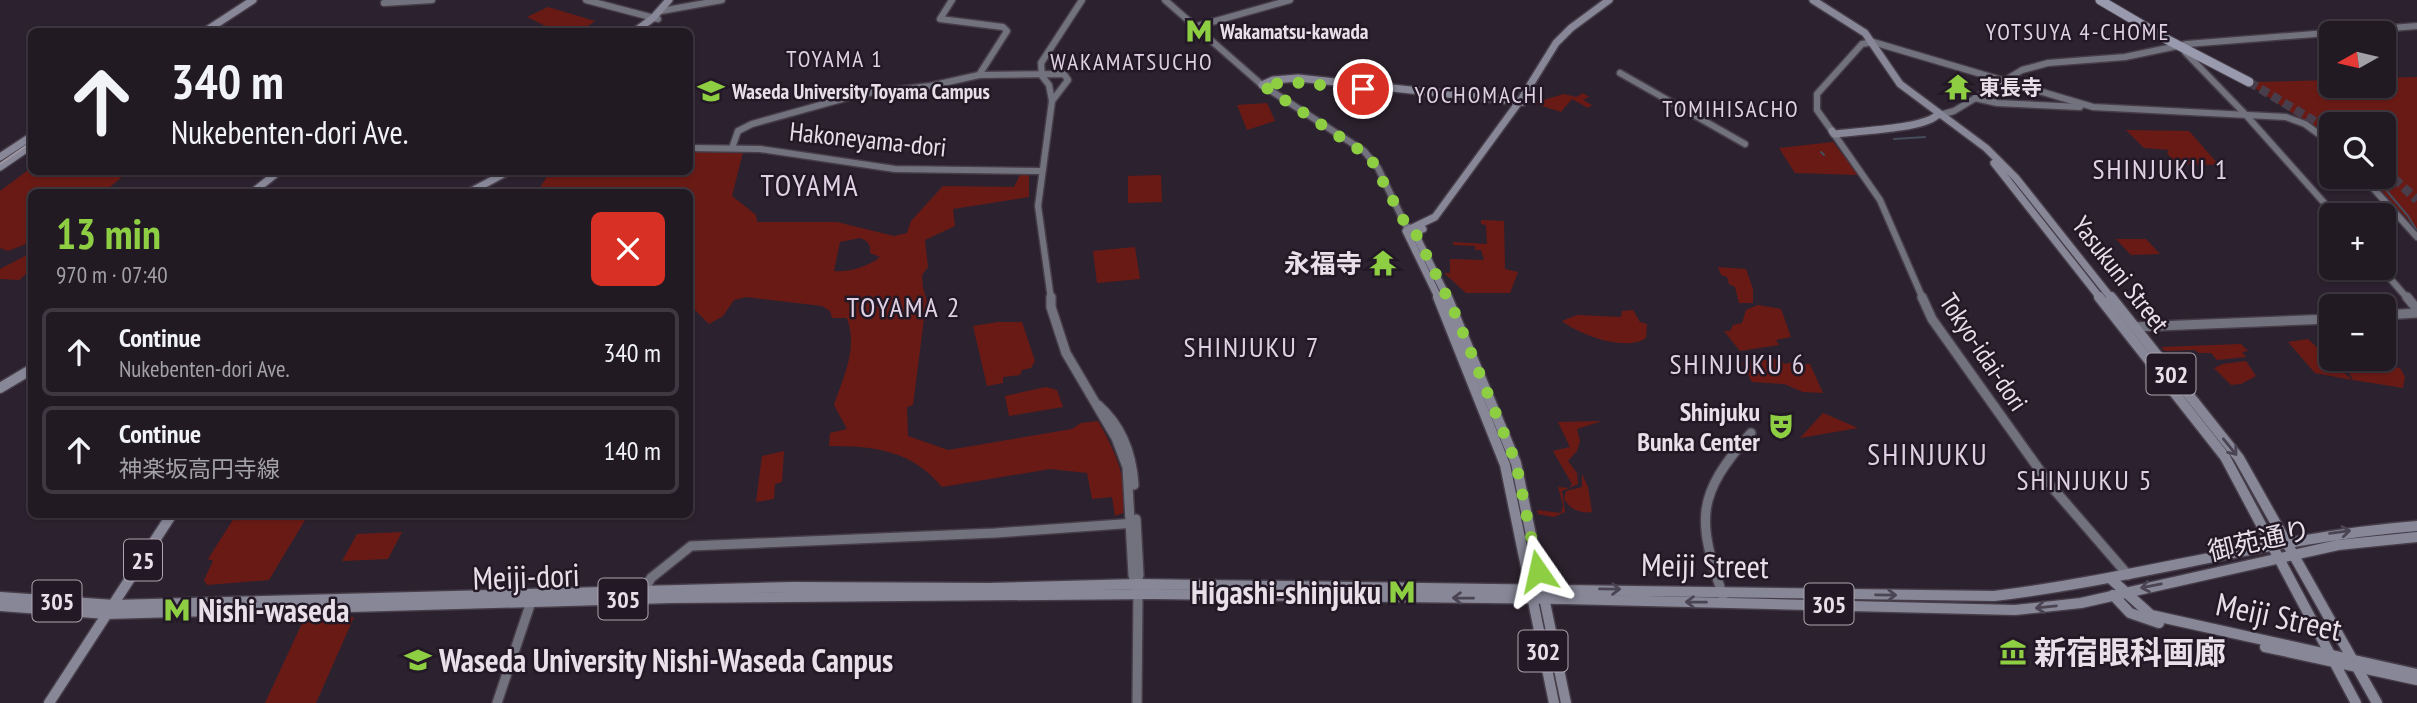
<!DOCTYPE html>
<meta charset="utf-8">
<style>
:root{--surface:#211a23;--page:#29232b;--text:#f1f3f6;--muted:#a2a1a6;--line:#3e3841;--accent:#8ece43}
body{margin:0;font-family:"PT Sans Narrow","Noto Sans JP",sans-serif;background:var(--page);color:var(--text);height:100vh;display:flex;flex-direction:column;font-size:26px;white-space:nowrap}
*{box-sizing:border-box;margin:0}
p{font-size:23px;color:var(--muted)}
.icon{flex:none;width:38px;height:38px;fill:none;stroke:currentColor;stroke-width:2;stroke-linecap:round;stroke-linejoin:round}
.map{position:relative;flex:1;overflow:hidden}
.details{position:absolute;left:28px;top:189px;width:665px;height:329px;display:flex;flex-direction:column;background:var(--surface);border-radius:10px;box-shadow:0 2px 5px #0004,0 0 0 2px var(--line)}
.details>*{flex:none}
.guide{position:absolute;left:28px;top:28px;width:665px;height:147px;border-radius:10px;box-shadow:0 2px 5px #0004,0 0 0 2px var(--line);background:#211a23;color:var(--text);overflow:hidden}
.needle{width:46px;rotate:262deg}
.controls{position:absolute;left:2319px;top:21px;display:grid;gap:14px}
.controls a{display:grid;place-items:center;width:77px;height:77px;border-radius:10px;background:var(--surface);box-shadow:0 2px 5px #0004,0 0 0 2px var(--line);font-size:35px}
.pin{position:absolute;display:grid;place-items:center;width:60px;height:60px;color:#fff;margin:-30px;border:4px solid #fff;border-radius:50%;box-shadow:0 2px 7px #0007}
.me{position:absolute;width:77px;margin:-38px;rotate:349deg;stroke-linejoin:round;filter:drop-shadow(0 0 5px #0008)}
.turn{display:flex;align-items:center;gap:24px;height:147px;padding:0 28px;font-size:32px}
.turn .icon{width:91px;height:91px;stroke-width:2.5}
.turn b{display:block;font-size:49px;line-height:60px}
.round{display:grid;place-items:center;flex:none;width:74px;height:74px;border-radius:10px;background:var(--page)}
.overview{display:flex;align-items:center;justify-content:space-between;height:119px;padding:0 28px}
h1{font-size:42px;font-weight:800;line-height:52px;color:var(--accent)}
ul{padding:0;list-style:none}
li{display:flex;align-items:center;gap:21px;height:88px;margin:0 14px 10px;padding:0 14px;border:4px solid var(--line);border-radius:10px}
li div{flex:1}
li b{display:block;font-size:26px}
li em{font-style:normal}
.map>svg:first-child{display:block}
</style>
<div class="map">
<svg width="2417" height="703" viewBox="0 0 2417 703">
<rect width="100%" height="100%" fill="#2c222f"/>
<g fill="#6a1a15" fill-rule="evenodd">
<path d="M548,7L595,21C568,41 553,29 527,17Z"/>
<polygon points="2207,56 2255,82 2331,80 2331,86 2384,86 2384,78 2417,77 2417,230 2369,177 2384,177 2384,124 2331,124 2331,139"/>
<polygon points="1583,93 1589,97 1583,100 1592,105 1588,108 1572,99 1561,112 1533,103 1564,94 1576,97"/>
<polygon points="1267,103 1275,121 1247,130 1237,105"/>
<polygon points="2126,130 2189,131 2219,165 2176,164 2167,153 2169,150 2144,148"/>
<polygon points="1833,142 1858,175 1795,173 1779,148"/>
<path d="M690,151L743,152L732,196L756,215L757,222H837L894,236L907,233L911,221L943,186L1014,187L1020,175L1029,174V197L953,209L955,226L925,240L928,267L922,275L923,288L929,308L925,311L913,405L907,407L908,436L948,450L1072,429L1081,423L1098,421C1114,449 1129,480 1123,513L1115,516L1112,497L1092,499L1087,473L1050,469L942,487C911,450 875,446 829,446L830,433L847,429L834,405C844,375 858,349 847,318H832L830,311L822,306L746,297L734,300L723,316L709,324L690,305V192H537L548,175H511L517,172H690ZM860,238C868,241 871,244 870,253L880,257C870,266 847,273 834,271L840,242Z"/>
<polygon points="31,168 32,172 128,172 104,192 32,192 31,242 8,251 0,248 0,191"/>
<polygon points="1161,175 1162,202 1128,203 1128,176"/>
<polygon points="1481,220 1504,221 1505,269 1518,272 1510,293 1466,293 1444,273 1450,273 1450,259 1484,260 1481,250 1475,250 1475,246 1453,245 1453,242 1487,244 1486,225 1481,224"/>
<polygon points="2116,239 2146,239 2160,254 2131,255"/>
<polygon points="1135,247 1140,279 1097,283 1093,251"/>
<polygon points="31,253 31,270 19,280 0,279 0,269"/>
<polygon points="1718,267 1746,269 1753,289 1753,303 1739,303 1735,287 1729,284 1727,277 1721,275"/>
<polygon points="1758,305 1781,309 1791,337 1776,340 1779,345 1740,351 1724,331 1730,331 1733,325 1742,323 1746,310"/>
<path d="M1633,310L1640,322L1647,324L1646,338C1626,352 1580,335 1562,321L1577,315L1621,317L1622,311Z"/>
<polygon points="998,322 1022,322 1035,361 1031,368 1022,370 1020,375 1003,377 1003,383 987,386 973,326"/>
<polygon points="2308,339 2352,380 2315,373 2288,342"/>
<polygon points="2241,344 2248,351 2242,352 2246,357 2217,360 2211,353 2199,353 2195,350 2165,351 2161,347"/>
<polygon points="1779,358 1785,364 1801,360 1803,364 1810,364 1823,393 1803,392 1784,384 1752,382 1742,363"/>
<polygon points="2246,361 2256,376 2241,384 2231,385 2214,368 2223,364"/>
<path d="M2344,363C2364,366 2380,365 2400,368L2405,377L2403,388L2353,380Z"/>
<polygon points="1046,387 1057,390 1063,407 1009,416 1005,396"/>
<polygon points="1823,413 1858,428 1800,438"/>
<polygon points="1602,421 1577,429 1580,441 1577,451 1568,461 1577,473 1578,484 1562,491 1565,512 1554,517 1538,514 1537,510 1561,513 1563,505 1558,487 1569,488 1572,484 1553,451 1570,447 1558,422"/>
<polygon points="784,451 782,482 775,484 774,499 756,502 762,456"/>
<path d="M1582,474L1588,487L1592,512C1581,514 1569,509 1564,498L1566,491L1582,487Z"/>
<polygon points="236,515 308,515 269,580 207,585 204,580 213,561 208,559"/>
<polygon points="402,532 388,559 342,561 357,534"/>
<polygon points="354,617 316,703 265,703 304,619"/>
</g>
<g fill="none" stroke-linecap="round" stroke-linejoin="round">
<g stroke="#454c5c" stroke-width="2">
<polyline points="2327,136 2331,139"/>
<polyline points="1894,139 1925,137"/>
<polyline points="1821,152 1824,155"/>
<polyline points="2375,177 2408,216 2417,231"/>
</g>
<g stroke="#483e4b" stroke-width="9" stroke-dasharray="9 4.5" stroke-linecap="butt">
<polyline points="2249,82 2331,131"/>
<polyline points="2384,169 2417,200"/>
</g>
<g stroke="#463d49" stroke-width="9">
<g id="secondary-far1">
<polyline points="586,0 658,19"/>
<polyline points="952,0 940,19 1003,27 1007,31 979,75"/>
<polyline points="1165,0 1262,85 1364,151 1378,168 1406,226 1414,230"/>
<polyline points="384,3 432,0"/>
<polyline points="661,11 722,0"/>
<polyline points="1194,27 1290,0"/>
<polyline points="2185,52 2245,114 2335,215"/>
<polyline points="1620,73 1745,144"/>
<polyline points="1975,98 1997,103 2080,107 2081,104"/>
<polyline points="1936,116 1954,111 2022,70 2048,63 2125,57 2187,44 2417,26"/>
<polyline points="1832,131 1817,110 1817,94 1862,44 1873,42 2093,107 2286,117 2305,124 2331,143"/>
<polyline points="1834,134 1880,200 1923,299"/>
<polyline points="690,148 760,149 895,169 1041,171"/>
<polyline points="732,148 738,131 752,124 860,94 930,86 979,75 1064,74 1068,80 1052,101"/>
<polyline points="2363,177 2417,237"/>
<polyline points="2381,268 2408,299"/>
<polyline points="1051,299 1038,206 1052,101 1049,85 1042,76 1041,63 1082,0"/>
</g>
</g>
<g stroke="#463d49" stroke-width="12">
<g id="secondary">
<polyline points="1051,297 1051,307 1066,353 1116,438 1127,467 1133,575 1138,594 1137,703"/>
<polyline points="1922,297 1932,319 2051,486 2128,575"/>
<polyline points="2407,297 2417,309"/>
<polyline points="2384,315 2417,313"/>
<polyline points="2133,327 2331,319"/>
<path d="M1098,405C1122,426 1132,454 1134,485"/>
<polyline points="1136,519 1139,575 1137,583"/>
<polyline points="644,590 651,578 691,546 995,533 1136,523"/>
<path d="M1723,596C1697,519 1695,496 1751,433"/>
<polyline points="497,703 531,602"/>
</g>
</g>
<g stroke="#463d49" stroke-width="10">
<g id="primary-far1">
<polyline points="1813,0 1865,33 1900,84 1986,148 2016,178 2112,299"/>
<polyline points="204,32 253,0"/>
<polyline points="634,32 653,18 669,0"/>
<polyline points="1262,85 1273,80 1298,78 1523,102"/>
<path d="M1832,131L1834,134C1857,131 1920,129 1936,116"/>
<polyline points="0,157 32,136"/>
<polyline points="1994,163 2101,299"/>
<polyline points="0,167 32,145"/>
<polyline points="253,192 278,172"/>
<polyline points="470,192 507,172"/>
<polyline points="1423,229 1414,232 1448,299"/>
<polyline points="1439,299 1406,231 1435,217 1522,98 1556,43 1571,28 1609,0"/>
</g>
</g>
<g stroke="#463d49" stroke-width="13">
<g id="primary">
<polyline points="1438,297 1505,465 1554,703"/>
<polyline points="1447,297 1516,463 1566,703"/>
<polyline points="2099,297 2225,457 2356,703"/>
<polyline points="2111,297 2239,458 2377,703"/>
<polyline points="0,388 32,369"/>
<polyline points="2111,579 2151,615 2417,674"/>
<polyline points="2113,595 2130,613 2159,623"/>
<path d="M0,597L114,605L793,587L989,588L1137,584L1994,596C2136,579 2274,537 2417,526"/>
<polyline points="0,606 107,614 671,598 1153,594 1565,599 2015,610 2081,603 2338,545 2417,537"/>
<polyline points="2265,647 2417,680"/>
<polyline points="49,703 172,514"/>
</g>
</g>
<g stroke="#463d49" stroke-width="11">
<polyline id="highway" points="2100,0 2168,40 2249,82"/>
</g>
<use href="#secondary-far1" stroke="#72727f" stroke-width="6"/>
<use href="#secondary" stroke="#72727f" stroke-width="9"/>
<use href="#primary-far1" stroke="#878798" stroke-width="7"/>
<use href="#primary" stroke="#878798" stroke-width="10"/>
<use href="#highway" stroke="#9a9aae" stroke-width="9"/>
<polyline stroke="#9d95a0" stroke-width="2" points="0,164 32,142"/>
</g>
<defs><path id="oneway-shaft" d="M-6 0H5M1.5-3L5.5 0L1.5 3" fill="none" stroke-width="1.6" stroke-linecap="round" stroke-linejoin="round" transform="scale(1.75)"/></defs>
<g stroke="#4b4453">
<use href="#oneway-shaft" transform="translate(2230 447) rotate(51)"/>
<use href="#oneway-shaft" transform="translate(2340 532) rotate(-8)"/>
<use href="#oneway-shaft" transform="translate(2151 586) rotate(169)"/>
<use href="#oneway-shaft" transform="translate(1610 589) rotate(1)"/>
<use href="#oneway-shaft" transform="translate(1886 595) rotate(1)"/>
<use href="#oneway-shaft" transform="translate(1463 598) rotate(-179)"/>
<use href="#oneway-shaft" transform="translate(1696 602) rotate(-179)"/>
<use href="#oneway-shaft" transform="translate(2046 607) rotate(174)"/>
</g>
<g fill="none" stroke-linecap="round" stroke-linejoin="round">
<polyline stroke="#8ece43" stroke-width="12" stroke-dasharray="0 21.6" points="1363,89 1290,82 1262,85 1370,157 1407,227 1414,230 1454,311 1516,463 1538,571"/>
</g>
<defs>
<g id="metro-bare" transform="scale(2.1)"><path d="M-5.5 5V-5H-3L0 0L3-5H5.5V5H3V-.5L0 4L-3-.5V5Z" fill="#8ece43" stroke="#231825" stroke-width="2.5" paint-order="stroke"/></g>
<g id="temple-bare" transform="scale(2.1)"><path d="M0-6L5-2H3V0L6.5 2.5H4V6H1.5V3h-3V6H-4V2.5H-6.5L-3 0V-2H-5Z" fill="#8ece43" stroke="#231825" stroke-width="2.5" paint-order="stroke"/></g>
<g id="university-bare" transform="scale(2.1)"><path d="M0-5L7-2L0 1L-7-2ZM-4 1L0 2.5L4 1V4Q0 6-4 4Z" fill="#8ece43" stroke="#231825" stroke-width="2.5" paint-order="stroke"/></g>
<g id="theatre-bare" transform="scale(2.1)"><path d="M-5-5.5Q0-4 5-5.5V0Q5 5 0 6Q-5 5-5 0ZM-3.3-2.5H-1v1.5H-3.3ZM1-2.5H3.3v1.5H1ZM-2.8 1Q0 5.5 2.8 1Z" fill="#8ece43" stroke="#231825" stroke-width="2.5" paint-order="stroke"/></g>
<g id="museum-bare" transform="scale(2.1)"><path d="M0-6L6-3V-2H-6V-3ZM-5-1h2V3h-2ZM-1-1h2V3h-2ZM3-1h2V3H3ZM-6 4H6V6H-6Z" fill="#8ece43" stroke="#231825" stroke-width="2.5" paint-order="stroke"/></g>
</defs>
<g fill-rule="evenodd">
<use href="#metro-bare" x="1199" y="31"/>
<use href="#temple-bare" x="1958" y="87"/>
<use href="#university-bare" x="711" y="91"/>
<use href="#temple-bare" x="1383" y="263"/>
<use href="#theatre-bare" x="1781" y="426"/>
<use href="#metro-bare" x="1402" y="592"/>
<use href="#metro-bare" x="177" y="610"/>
<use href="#museum-bare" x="2013" y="652"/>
<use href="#university-bare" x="418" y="660"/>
</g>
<g text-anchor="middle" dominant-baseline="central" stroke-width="5" stroke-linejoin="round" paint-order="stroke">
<g font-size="21" font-weight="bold" fill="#e7e0e9" stroke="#231825" text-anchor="start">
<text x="1220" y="31">Wakamatsu-kawada</text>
<text x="1979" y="87">東長寺</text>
<text x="732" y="91">Waseda University Toyama Campus</text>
</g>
<g font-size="23" letter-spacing="2" fill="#dfd1e3" stroke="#231825">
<text x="2078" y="31">YOTSUYA 4-CHOME</text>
<text x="835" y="58">TOYAMA 1</text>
<text x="1132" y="61">WAKAMATSUCHO</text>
<text x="1480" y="94">YOCHOMACHI</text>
<text x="1731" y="108">TOMIHISACHO</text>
</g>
<g fill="#231825" stroke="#aca4ae" stroke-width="2">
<rect x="2146.5" y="353.5" width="49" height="41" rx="5"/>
<rect x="124" y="539.5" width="38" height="41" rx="5"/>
<rect x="598.5" y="578.5" width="49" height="41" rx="5"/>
<rect x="32.5" y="580.5" width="49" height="41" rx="5"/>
<rect x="1804.5" y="583.5" width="49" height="41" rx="5"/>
<rect x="1518.5" y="630.5" width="49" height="41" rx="5"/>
</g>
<g font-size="24" font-weight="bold" fill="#e7e0e9">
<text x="2171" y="374">302</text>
<text x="143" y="560">25</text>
<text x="623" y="599">305</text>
<text x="57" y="601">305</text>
<text x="1829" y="604">305</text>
<text x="1543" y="651">302</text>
</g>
<g font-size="26" fill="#e7e0e9" stroke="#231825">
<text transform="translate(868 139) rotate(6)">Hakoneyama-dori</text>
<text transform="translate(2121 274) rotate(52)">Yasukuni Street</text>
<text transform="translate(1984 352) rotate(56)">Tokyo-idai-dori</text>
<text transform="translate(2259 540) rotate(-13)">御苑通り</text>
</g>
<g font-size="26" font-weight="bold" fill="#e7e0e9" stroke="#231825" text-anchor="end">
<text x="1362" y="263">永福寺</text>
<text x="1760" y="411">Shinjuku<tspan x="1760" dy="30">Bunka Center</tspan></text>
</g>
<g font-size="28" letter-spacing="2" fill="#dfd1e3" stroke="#231825">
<text x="2161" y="168">SHINJUKU 1</text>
<text x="904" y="306">TOYAMA 2</text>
<text x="1252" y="346">SHINJUKU 7</text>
<text x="1738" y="363">SHINJUKU 6</text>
<text x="2085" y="479">SHINJUKU 5</text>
</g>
<g font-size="30" letter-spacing="2" fill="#dfd1e3" stroke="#231825">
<text x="810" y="184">TOYAMA</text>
<text x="1928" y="453">SHINJUKU</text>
</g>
<g font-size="32" fill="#e7e0e9" stroke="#231825">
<text transform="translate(1705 565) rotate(1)">Meiji Street</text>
<text transform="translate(526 576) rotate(-2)">Meiji-dori</text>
<text transform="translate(2279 616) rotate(12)">Meiji Street</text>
</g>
<g font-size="32" font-weight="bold" fill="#e7e0e9" stroke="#231825" text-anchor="start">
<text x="1381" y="592" text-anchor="end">Higashi-shinjuku</text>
<text x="198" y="610">Nishi-waseda</text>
<text x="2034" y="652">新宿眼科画廊</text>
<text x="439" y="660">Waseda University Nishi-Waseda Canpus</text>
</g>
</g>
</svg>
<div class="controls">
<a><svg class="needle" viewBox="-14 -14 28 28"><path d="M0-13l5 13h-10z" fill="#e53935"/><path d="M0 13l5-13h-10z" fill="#a2a1a6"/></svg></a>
<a><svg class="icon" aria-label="search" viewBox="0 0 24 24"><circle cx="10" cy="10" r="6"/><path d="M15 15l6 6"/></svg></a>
<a>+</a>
<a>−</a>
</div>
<div class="pin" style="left:1363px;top:89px;background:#d93025"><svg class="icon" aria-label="arrive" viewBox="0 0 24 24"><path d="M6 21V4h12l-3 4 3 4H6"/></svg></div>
<svg class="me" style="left:1538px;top:571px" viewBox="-20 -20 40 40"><path d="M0-17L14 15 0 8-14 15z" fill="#8ece43" stroke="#fff" stroke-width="4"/></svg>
<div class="guide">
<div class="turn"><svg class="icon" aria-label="ahead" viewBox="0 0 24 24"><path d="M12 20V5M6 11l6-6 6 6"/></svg><div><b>340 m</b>Nukebenten-dori Ave.</div></div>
</div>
<section class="details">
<div class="overview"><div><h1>13 min</h1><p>970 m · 07:40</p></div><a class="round" style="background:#d93025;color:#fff"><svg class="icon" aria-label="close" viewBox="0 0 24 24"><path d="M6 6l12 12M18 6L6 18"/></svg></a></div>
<ul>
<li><svg class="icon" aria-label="ahead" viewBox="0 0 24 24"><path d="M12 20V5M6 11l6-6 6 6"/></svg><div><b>Continue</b><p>Nukebenten-dori Ave.</p></div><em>340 m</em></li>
<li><svg class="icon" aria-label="ahead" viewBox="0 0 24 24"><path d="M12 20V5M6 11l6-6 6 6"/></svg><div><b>Continue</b><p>神楽坂高円寺線</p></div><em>140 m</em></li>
</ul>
</section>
</div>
